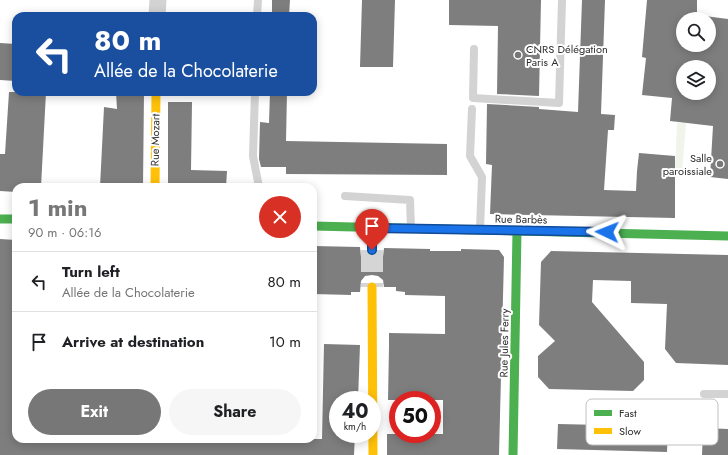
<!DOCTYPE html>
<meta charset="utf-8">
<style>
:root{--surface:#fff;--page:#f6f6f6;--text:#202124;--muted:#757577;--line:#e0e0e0;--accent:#777}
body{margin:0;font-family:Jost,sans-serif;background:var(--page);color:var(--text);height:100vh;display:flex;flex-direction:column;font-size:15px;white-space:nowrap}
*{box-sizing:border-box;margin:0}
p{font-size:13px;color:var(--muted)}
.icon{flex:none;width:22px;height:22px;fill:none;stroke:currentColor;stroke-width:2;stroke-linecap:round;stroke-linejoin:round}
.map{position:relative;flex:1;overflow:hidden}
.panel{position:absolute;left:12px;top:183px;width:305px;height:260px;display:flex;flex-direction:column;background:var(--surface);border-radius:12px;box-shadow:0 2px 10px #0003}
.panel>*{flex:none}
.banner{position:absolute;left:12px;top:12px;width:305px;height:84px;border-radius:12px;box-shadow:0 2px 10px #0003;background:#1a4fa0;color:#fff;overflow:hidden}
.fabs{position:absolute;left:676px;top:12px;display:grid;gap:8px}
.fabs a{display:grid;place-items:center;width:40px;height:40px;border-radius:50%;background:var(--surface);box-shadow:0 2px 10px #0003;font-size:20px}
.speed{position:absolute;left:329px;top:391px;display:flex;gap:8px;font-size:20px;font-weight:700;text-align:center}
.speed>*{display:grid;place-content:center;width:52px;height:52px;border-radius:50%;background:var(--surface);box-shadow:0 2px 10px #0003;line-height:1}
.speed small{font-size:10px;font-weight:400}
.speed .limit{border:6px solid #d22;background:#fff;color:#111}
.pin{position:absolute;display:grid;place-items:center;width:34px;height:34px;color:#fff;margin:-41px -17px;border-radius:50% 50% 50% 0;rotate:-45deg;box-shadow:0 0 4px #0007}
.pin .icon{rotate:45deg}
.me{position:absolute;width:44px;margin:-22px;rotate:272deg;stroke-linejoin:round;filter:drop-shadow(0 0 3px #0008)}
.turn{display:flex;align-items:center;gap:14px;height:84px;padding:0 16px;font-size:18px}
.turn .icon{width:52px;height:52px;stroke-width:2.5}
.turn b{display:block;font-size:28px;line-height:34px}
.round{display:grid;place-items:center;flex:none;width:42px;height:42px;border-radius:21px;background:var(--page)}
.summary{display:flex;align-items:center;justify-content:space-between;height:68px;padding:0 16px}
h1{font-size:24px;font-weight:700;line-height:30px;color:var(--accent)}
.primary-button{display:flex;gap:8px;margin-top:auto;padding:8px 16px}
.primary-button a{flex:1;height:46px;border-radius:24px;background:var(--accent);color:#fff;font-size:16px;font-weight:700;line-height:46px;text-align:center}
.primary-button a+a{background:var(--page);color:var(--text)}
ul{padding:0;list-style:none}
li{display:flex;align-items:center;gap:12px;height:60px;padding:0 16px;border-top:1px solid var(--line)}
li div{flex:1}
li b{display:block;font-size:15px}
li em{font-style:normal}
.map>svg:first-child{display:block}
</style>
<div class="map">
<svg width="728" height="455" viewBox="0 0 728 455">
<rect width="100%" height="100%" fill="#fff"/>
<polygon fill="#f0f4eb" points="677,123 686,123 682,173 675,173"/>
<g fill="#7e7e7e" fill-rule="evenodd">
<polygon points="272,0 290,0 289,16 272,16"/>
<polygon points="362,0 395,0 393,67 360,67"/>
<polygon points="449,0 541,0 539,96 497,94 498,26 449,25"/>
<polygon points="582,0 605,0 601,114 615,115 614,130 608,130 604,190 636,191 637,171 639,153 675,156 675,218 490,214 492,165 486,164 487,104 539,107 539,109 578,112"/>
<path d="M647,0H697V15L728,19V179L710,177L713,126L670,121L672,98L642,95L646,58L642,57ZM683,19H709V45H683ZM683,67H709V93H683Z"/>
<polygon points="0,43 16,44 16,81 0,80"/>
<polygon points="9,92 46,92 41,187 16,187 16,192 0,191 0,154 5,154"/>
<polygon points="116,92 144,92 143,187 100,187 104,107 117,109"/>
<polygon points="270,92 287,92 286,141 447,144 447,175 286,174 286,167 261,167 259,159 260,122 269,123"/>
<polygon points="168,102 192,102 191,170 227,171 226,187 168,187"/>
<polygon points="0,239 16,240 16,439 322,439 324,344 360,345 358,400 338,400 338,434 355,434 354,455 0,455"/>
<polygon points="313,246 360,247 361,257 366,261 372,262 378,261 383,257 384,248 430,249 430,251 461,251 461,249 499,250 504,257 499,455 387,455 387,434 443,434 443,400 388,400 389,346 389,333 445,334 445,296 405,295 405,292 396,291 396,287 384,287 383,280 378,276 372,275 365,276 361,281 360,292 351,292 351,295 313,294"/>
<polygon points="551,251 728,255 728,365 676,363 665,349 667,304 631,303 631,281 593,280 592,302 644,362 644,380 633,391 549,389 538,377 538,356 555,341 539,325 541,262"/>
<polygon points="558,424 647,426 668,428 667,452 557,449"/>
<polygon points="703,428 728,429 728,455 702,455"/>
</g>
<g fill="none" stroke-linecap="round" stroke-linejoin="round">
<polyline stroke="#d5d5d5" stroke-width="22" stroke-dasharray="22 11" stroke-linecap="butt" points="372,250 372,287"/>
<g stroke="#d3d3d3" stroke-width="8">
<polyline points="257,16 258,0"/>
<polyline points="474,49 473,98 559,103 562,0"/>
<polyline points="255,92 253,156 259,187"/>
<polyline points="472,109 470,156 482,177 480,229"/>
<polyline points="345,196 410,200 411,228"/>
<polyline points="704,394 728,394"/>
</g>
<polyline stroke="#d3d3d3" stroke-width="17" points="157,16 158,0"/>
<g stroke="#4caf50" stroke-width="9">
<polyline points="0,219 16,219"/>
<polyline points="313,226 728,236"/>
<polyline points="372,228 372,250"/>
<polyline points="513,455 517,231"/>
</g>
<g stroke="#ffc107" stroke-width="9">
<polyline points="155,187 156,92"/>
<polyline points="372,287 373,455"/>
</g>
</g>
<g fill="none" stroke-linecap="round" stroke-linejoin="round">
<g stroke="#114b97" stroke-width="10">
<polyline id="route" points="372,250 372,228 607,232"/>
</g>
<use href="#route" stroke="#1a73e8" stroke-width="7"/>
</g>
<g fill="#777" stroke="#fff" stroke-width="1.5">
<circle cx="518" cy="55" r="4"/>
<circle cx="720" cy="164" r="4"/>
</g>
<g text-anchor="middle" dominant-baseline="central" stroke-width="4" stroke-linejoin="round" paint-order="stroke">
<g font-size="11" fill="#2e2e2e" stroke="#fff" text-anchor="start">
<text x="526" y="49">CNRS Délégation<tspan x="526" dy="13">Paris A</tspan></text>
<text x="712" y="158" text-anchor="end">Salle<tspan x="712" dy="13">paroissiale</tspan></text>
</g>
<g font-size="11" fill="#2e2e2e" stroke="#fff">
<text transform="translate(155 140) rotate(-89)">Rue Mozart</text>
<text transform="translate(521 219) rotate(1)">Rue Barbès</text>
<text transform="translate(504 343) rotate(-89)">Rue Jules Ferry</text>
</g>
</g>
<rect x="586" y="399" width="132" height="46" rx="6" fill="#fff" stroke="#c0c0c0" stroke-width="1"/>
<rect x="594" y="410" width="18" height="6" fill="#4caf50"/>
<rect x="594" y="428" width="18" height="6" fill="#ffc107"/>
<g font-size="11" fill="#2e2e2e">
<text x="619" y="417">Fast</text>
<text x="619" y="435">Slow</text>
</g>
</svg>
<div class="fabs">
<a><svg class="icon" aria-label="search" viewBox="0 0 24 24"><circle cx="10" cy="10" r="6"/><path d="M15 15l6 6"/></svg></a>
<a><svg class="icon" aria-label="layers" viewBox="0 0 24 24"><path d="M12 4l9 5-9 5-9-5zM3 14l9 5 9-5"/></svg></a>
</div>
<div class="speed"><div>40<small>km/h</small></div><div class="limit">50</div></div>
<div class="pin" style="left:372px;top:250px;background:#d93025"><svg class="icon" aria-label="arrive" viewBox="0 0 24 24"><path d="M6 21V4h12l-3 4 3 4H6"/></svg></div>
<svg class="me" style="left:607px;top:232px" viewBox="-20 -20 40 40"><path d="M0-17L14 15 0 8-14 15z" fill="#1a73e8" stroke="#fff" stroke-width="4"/></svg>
<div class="banner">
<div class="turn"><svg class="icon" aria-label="left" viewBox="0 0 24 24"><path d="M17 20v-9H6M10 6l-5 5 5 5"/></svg><div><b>80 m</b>Allée de la Chocolaterie</div></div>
</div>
<section class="panel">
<div class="summary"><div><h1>1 min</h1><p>90 m · 06:16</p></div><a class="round" style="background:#d93025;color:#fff"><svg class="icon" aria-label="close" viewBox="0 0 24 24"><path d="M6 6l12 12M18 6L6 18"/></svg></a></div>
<ul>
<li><svg class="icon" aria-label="left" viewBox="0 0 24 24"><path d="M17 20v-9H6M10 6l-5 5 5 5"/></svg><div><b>Turn left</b><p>Allée de la Chocolaterie</p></div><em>80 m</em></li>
<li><svg class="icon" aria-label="arrive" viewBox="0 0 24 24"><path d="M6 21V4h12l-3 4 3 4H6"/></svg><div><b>Arrive at destination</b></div><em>10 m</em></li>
</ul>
<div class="primary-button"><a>Exit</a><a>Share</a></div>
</section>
</div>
